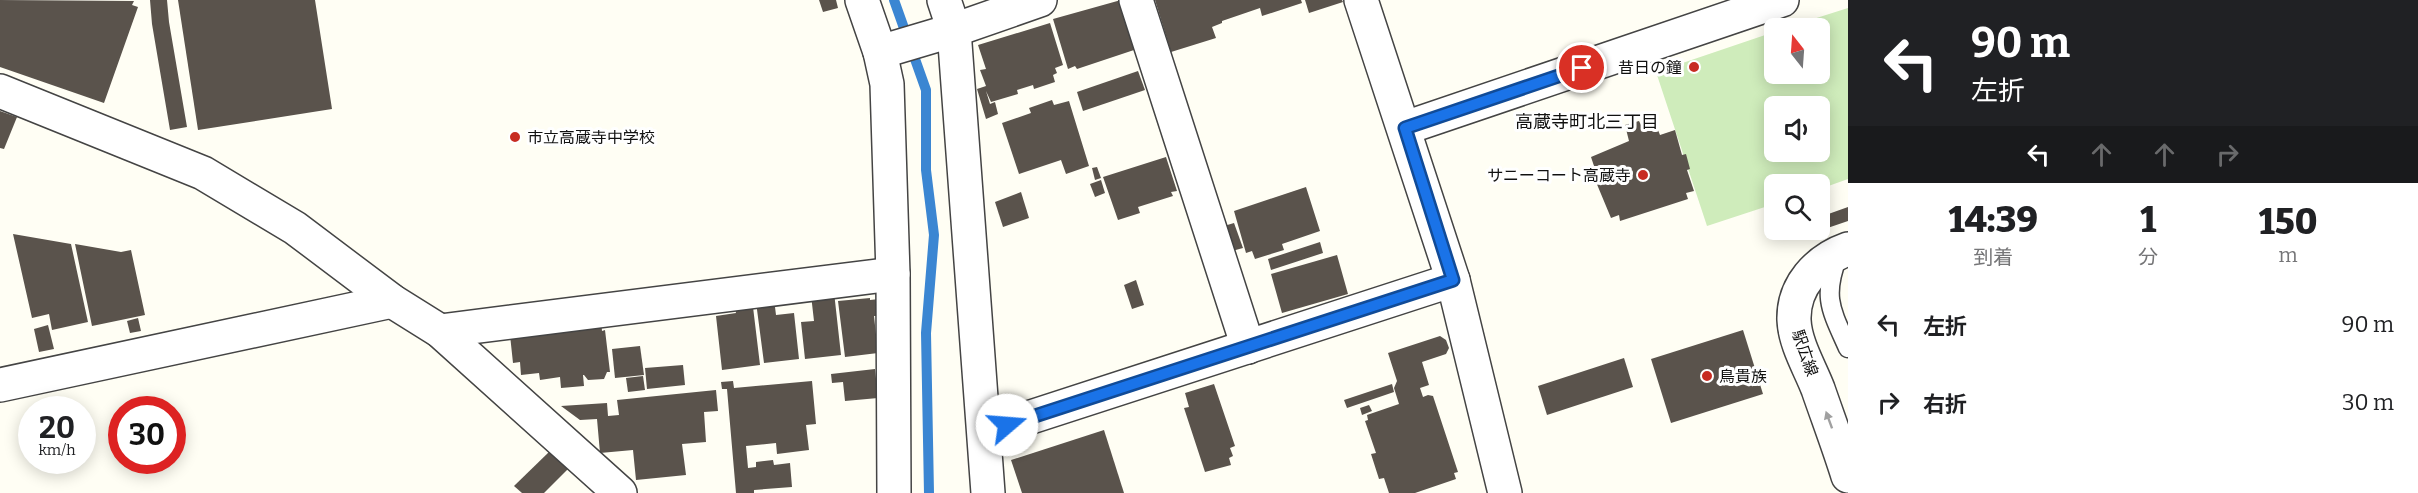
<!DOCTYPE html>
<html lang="ja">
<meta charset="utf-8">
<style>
:root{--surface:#fff;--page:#f2f2f2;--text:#202124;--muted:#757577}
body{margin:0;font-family:Bitter,"Noto Sans JP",serif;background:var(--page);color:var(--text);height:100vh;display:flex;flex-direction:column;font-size:22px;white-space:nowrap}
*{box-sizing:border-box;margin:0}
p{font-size:20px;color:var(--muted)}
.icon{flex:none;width:33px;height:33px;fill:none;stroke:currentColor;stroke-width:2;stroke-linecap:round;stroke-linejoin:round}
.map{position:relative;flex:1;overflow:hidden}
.details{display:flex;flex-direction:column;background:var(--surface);width:570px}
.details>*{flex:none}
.hud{background:#202124;color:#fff;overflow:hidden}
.needle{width:39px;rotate:343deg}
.controls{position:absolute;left:1764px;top:18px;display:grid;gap:12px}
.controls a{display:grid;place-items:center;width:66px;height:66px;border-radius:9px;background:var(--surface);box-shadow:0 3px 15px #0003;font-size:30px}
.speed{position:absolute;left:18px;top:396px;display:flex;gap:12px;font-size:30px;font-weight:700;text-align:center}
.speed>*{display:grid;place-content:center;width:78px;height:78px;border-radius:50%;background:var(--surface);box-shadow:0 3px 15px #0003;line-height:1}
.speed small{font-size:15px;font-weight:400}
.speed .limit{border:9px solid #d22;background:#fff;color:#111}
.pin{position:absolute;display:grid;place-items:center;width:51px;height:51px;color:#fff;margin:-26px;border:3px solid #fff;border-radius:50%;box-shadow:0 2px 6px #0007}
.me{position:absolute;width:66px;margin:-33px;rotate:72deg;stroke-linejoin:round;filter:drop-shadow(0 0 4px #0008)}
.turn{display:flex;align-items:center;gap:21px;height:126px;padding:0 24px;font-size:27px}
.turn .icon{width:78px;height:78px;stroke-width:2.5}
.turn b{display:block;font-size:42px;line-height:51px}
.lanes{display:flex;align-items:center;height:57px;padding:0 24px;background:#0003;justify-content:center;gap:30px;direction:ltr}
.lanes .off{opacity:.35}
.eta{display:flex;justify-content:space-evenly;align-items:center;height:102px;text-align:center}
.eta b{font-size:36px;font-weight:800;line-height:42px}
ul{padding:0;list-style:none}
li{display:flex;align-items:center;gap:18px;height:78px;padding:0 24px}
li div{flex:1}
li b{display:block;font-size:22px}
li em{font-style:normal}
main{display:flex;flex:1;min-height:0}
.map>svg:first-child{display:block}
</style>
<main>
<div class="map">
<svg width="1848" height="493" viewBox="0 0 1848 493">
<rect width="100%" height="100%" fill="#fffef4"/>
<path fill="#cfecbb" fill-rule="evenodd" d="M1848,8V179L1820,189V184H1774V204L1707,226L1656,72L1774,32V74H1820V28H1785ZM1774,106H1820V152H1774Z"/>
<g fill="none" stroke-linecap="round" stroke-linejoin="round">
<polyline stroke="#3b86d2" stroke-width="10" points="894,0 926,90 926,170 934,235 926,333 929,493"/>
</g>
<g fill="#5a534c">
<polygon points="0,0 134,1 132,5 138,7 104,103 0,67"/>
<polygon points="150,0 167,0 169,22 187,127 170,130 152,24"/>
<polygon points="178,0 315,0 332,109 198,130"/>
<polygon points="819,0 836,0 838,8 823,12"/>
<polygon points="1121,0 1137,47 1134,48 1134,50 1077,69 1075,66 1068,69 1053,19"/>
<polygon points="1155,0 1301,0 1302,3 1262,16 1260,8 1222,21 1222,23 1212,27 1216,38 1171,52"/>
<polygon points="1305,0 1342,0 1343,2 1309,13"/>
<polygon points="1050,23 1063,65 1055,68 1057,73 1053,75 1055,82 1034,89 1033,85 1017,90 1018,94 991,102 986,91 990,104 995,102 998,114 986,119 977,89 986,86 980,70 986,69 978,45"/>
<polygon points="1138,71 1145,90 1083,111 1077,92"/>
<polygon points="1052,100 1054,105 1069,101 1089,166 1066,174 1061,160 1019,174 1002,123 1031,113 1029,108"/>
<polygon points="0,111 17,117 4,149 0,148"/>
<polygon points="1654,120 1660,135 1675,130 1682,155 1686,154 1690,169 1687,170 1694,191 1686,193 1688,199 1620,221 1619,215 1611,218 1596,182 1599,181 1591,157 1629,141 1625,125 1639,121 1641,125"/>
<polygon points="1166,157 1177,191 1171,192 1173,196 1138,207 1140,213 1118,220 1103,177"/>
<polygon points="1097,167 1101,178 1095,180 1092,168"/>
<polygon points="1101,180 1105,193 1095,197 1090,184"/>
<polygon points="1306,187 1320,231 1282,244 1284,250 1255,259 1252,251 1246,253 1234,211"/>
<polygon points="1021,192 1029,218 1003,227 995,202"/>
<polygon points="1848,207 1848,221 1807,235 1806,230 1820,230 1820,217"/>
<polygon points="1234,223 1243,248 1232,251 1224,226"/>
<polygon points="13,234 71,244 88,322 52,330 49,314 32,318"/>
<polygon points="1320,242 1323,253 1271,270 1268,259"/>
<polygon points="75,244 121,252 131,250 145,315 92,326"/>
<polygon points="1337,255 1348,294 1282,313 1271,274"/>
<polygon points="1136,280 1144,305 1132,309 1124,285"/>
<polygon points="834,292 841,355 805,359 801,322 814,321 811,295"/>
<polygon points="870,298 870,300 879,299 878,316 874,316 878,353 845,357 838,301"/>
<polygon points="774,299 776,315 794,313 799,359 764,363 756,302"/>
<polygon points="753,307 760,365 722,370 716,316 736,313 735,309"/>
<polygon points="138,318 141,331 130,333 127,321"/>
<polygon points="601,320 602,331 605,330 610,372 607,372 604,379 588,380 584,375 583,375 584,386 561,388 560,377 540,380 539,373 521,375 520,362 513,363 510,335"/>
<polygon points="48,325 54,349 39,352 34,329"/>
<polygon points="1743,330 1763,394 1671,423 1651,359"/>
<polygon points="1440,336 1446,340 1449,348 1446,354 1422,362 1429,385 1420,388 1423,397 1428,395 1433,396 1458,472 1454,473 1456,479 1415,493 1389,493 1384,478 1379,479 1371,454 1376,453 1365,421 1368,420 1367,415 1399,404 1394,388 1397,381 1388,353"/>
<polygon points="640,346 644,375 615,378 612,349"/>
<polygon points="1624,358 1633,387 1547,415 1538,386"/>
<polygon points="683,365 685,385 647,389 645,368"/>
<polygon points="875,369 878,398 845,401 843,382 832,383 831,374"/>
<polygon points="643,376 645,390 628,392 626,378"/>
<polygon points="733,381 734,388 812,381 816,424 806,425 809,450 777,454 776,443 746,446 748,468 756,467 756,462 773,460 774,465 790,463 792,487 754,490 754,493 736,493 727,389 722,389 721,382"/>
<polygon points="1214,384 1235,446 1230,448 1233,456 1229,458 1231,465 1205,472 1184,408 1189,407 1185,393"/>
<polygon points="1392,384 1394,392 1347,408 1344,400"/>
<polygon points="716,390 718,411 704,412 706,442 682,444 686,475 636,480 633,450 600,453 597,419 580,420 561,406 607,403 608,416 619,415 617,400"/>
<polygon points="1369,405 1372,411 1362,415 1360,408"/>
<polygon points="1104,430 1124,493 1022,493 1011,460"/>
<polygon points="550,451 568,469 544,493 522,493 514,486"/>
</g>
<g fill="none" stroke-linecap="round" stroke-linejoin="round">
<g stroke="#444" stroke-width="21">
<path id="service" d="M1838,256C1822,297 1831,310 1848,348"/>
</g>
<g stroke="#444" stroke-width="36">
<g id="minor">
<polyline points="862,0 880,52 887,84 893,274 894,493"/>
<polyline points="944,0 954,30 988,493"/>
<polyline points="1136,0 1248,347"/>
<polyline points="1361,0 1453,280 1505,493"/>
<polyline points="880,52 954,30 1040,0"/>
<polyline points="0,91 203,173 295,228 392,301 440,331 620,493"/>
<polyline points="1405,128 1782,0"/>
<polyline points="440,331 893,274"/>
<polyline points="0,385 392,301"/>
<polyline points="985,432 1453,280"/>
</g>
</g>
<g stroke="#444" stroke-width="36">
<path id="tertiary" d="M1848,249C1817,260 1793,286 1794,320C1795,344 1810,368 1818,389C1828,418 1839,447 1848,476"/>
</g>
<use href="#service" stroke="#fff" stroke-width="18"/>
<use href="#minor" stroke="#fff" stroke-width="33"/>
<use href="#tertiary" stroke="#fff" stroke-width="33"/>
</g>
<defs><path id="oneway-solid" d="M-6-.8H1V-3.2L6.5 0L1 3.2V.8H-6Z" transform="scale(1.5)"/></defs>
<use fill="#a0a0a0" href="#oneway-solid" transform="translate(1829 420) rotate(-110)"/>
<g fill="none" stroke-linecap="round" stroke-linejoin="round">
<g stroke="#114b97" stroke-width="15">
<polyline id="route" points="1007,425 1453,280 1405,128 1582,68"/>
</g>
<use href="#route" stroke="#1a73e8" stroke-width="10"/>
</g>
<g fill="#c72c22" stroke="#fff" stroke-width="2">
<circle cx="1694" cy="67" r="6"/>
<circle cx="515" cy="137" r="6"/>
<circle cx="1643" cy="175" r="6"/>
<circle cx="1707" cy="376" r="6"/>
</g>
<g text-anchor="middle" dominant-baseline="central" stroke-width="6" stroke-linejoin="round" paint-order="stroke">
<g font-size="16" fill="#111" stroke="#fff" text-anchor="end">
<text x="1682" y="67">昔日の鐘</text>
<text x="527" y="137" text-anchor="start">市立高蔵寺中学校</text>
<text x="1631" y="175">サニーコート高蔵寺</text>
<text x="1719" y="376" text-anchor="start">鳥貴族</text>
</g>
<g font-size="16" fill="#111" stroke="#fff">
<text transform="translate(1805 353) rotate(71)">駅広線</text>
</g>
<g font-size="18" fill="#111" stroke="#fff">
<text x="1587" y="122">高蔵寺町北三丁目</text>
</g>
</g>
</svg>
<div class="controls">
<a><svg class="needle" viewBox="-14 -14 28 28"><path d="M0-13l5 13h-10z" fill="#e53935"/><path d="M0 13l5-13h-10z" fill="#757577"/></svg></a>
<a><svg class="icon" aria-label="sound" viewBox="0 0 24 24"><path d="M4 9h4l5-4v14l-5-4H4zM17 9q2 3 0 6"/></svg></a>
<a><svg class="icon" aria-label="search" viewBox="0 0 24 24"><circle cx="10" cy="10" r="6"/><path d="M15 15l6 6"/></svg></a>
</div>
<div class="speed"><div>20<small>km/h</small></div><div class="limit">30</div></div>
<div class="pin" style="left:1582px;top:68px;background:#d93025"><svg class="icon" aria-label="arrive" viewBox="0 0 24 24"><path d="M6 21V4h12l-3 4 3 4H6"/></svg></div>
<svg class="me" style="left:1007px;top:425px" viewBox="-20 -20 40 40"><circle r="19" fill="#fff"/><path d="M0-13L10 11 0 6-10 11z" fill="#1a73e8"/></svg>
</div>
<section class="details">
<div class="hud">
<div class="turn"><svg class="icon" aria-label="left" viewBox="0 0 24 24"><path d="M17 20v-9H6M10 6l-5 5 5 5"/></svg><div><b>90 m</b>左折</div></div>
<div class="lanes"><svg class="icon" aria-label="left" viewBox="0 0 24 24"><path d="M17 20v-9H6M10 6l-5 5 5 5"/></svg><svg class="icon off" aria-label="ahead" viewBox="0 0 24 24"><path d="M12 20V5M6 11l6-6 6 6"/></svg><svg class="icon off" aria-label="ahead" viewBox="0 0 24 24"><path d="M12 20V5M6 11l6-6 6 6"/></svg><svg class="icon off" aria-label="right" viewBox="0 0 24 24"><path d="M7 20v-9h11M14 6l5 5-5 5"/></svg></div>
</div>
<div class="eta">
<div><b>14:39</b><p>到着</p></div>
<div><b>1</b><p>分</p></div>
<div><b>150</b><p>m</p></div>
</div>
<ul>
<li><svg class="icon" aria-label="left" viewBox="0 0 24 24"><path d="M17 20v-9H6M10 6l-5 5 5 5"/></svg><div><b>左折</b></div><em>90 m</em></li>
<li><svg class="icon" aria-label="right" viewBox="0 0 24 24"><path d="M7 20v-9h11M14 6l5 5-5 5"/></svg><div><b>右折</b></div><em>30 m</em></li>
</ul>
</section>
</main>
